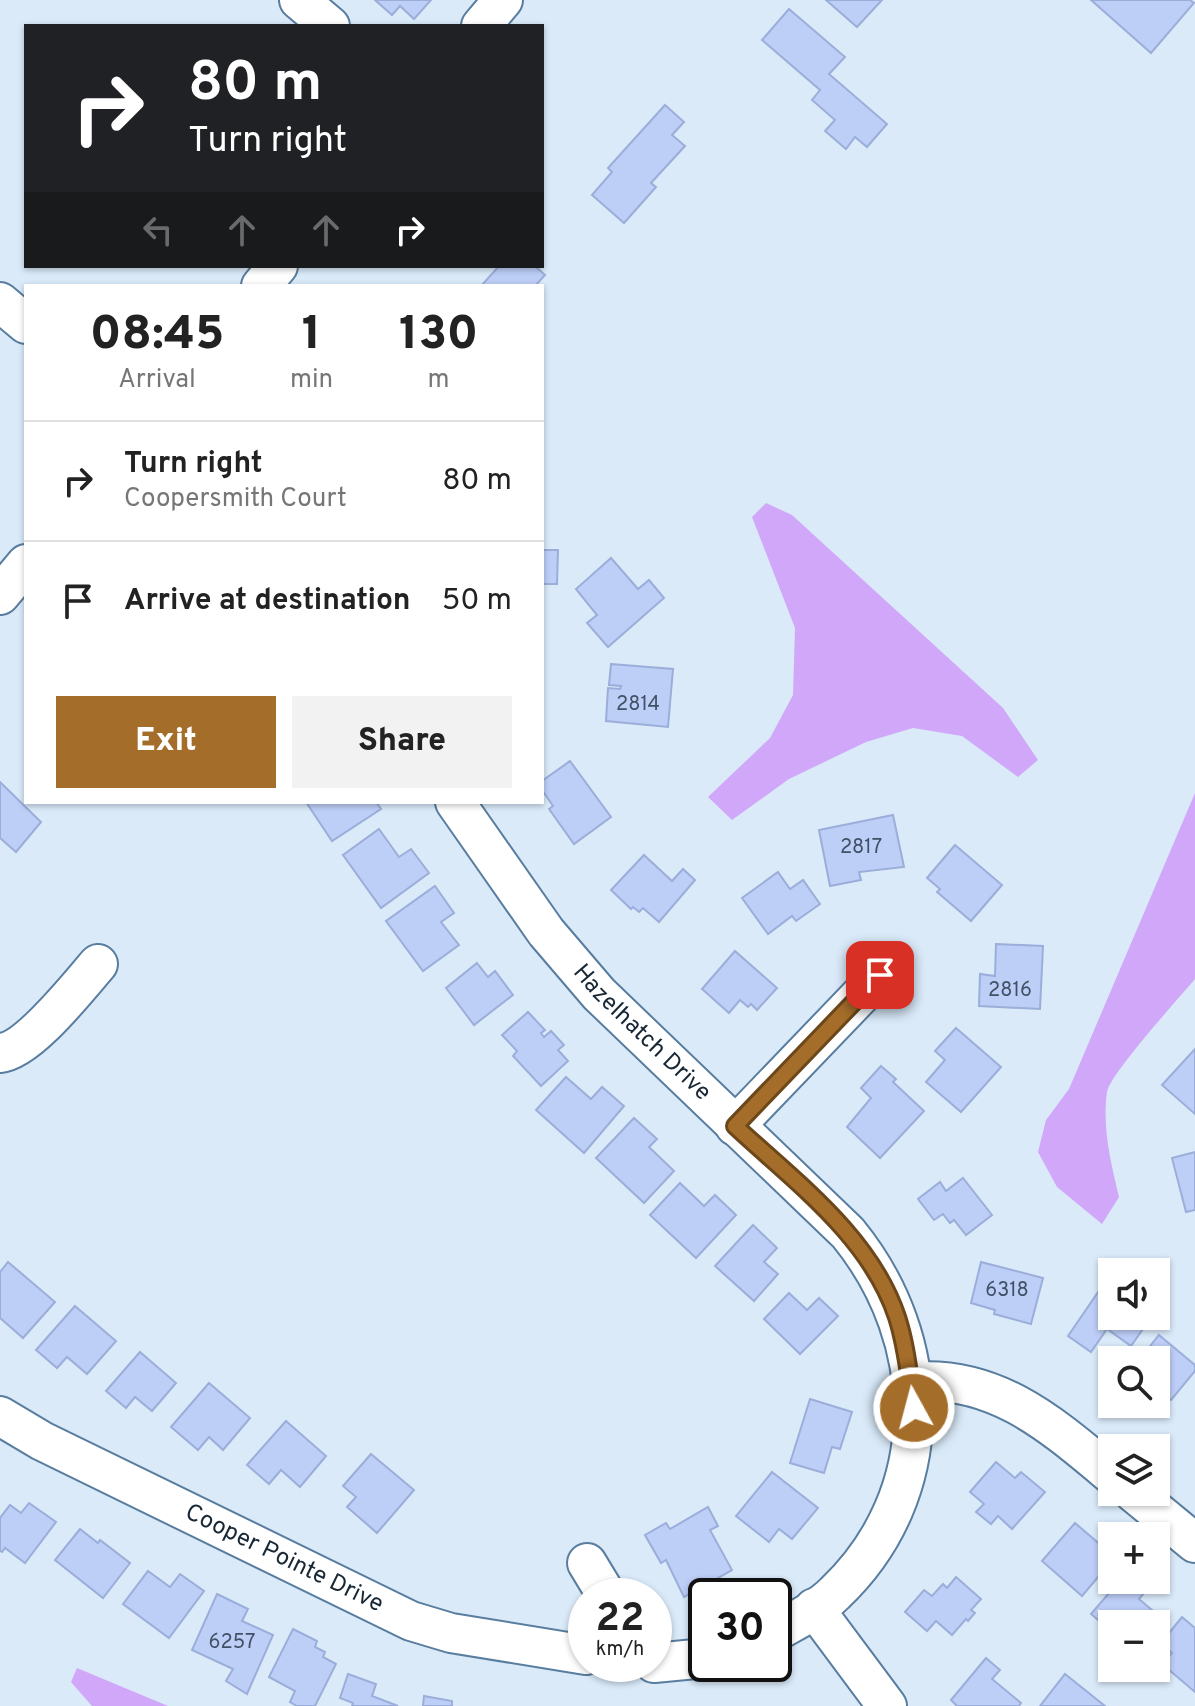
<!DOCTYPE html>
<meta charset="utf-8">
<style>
:root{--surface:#fff;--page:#f2f2f2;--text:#222;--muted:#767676;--line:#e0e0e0;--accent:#a56d2a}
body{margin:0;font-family:Overpass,sans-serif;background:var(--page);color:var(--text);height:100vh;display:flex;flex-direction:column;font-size:30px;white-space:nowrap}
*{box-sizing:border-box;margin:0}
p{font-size:26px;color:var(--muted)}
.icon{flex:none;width:44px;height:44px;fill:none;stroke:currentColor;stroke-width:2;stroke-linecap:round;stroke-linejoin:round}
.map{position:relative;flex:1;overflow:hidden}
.sheet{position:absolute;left:24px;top:284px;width:520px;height:520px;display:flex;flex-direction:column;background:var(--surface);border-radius:0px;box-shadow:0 2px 6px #0004}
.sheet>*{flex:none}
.banner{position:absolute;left:24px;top:24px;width:520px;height:244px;border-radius:0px;box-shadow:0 2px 6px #0004;background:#202124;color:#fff;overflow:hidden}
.fabs{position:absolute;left:1098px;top:1258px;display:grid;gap:16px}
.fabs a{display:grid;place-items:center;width:72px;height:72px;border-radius:0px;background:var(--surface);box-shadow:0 2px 6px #0004;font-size:40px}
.speed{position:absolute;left:568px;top:1578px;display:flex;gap:16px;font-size:40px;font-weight:700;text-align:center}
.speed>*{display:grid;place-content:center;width:104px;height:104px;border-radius:50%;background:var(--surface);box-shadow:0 2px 6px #0004;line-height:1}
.speed small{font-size:20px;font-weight:400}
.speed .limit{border:4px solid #111;border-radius:12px;background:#fff;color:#111}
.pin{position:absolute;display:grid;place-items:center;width:68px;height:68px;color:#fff;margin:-34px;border-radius:16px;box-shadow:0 4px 12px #0006}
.me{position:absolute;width:88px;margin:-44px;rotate:353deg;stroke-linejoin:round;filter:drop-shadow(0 0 6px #0008)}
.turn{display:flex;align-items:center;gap:28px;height:168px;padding:0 32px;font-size:36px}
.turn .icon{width:104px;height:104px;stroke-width:2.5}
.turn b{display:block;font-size:56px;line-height:68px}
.lanes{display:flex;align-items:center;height:76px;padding:0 32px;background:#0003;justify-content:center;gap:40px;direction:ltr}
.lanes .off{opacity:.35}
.eta{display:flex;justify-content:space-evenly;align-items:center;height:136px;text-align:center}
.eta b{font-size:48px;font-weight:800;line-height:56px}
.cta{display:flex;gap:16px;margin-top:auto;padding:16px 32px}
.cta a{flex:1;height:92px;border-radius:0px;background:var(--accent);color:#fff;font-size:32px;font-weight:800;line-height:92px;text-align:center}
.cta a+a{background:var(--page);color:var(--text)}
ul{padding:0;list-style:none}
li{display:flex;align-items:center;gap:24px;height:120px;padding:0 32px;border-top:2px solid var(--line)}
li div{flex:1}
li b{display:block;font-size:30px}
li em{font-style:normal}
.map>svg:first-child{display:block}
</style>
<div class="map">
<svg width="1195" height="1706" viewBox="0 0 1195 1706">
<rect width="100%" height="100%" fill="#daeaf9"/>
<g fill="#d1a8f9">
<polygon points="766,503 792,515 1003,708 1038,760 1018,777 962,736 913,728 866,742 789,779 732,820 708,797 770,738 793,695 795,628 752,517"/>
<path d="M1195,793V979C1179,998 1110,1074 1107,1092C1102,1128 1111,1163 1119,1197L1102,1224L1057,1187L1038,1152L1046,1120L1069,1089Z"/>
<polygon points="77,1668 168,1706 92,1706 71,1682"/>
</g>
<g fill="#bdcef7" stroke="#9baeda" stroke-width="2">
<polygon points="375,0 431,0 414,19 400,6 392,15"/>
<polygon points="826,0 882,0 857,27"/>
<polygon points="1091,0 1190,0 1194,3 1151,53"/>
<polygon points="789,9 845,57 829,74 887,124 867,147 855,137 846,149 825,131 835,120 812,100 820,90 762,40"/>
<polygon points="665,105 684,122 672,135 685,146 651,183 656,187 624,223 592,195 612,172 608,168"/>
<polygon points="499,266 535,266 545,275 535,286 481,286"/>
<polygon points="542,550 558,550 557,584 542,584"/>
<polygon points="611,558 638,589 649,580 664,598 608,647 587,623 597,615 576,589"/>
<polygon points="611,664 673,669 668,727 606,721 608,688 620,689 621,686 609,685"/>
<polygon points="570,761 611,817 574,844 549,809 553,806 542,790 542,781"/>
<polygon points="0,782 41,822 16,852 0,838"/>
<polygon points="306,802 376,802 381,809 332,841"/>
<polygon points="893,815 904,867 859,872 861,880 830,886 819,830"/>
<polygon points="379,829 399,857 411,849 429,873 381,908 343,855"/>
<polygon points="955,845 1002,885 971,921 937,892 940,889 927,878"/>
<polygon points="644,855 672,881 683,869 695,880 659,922 643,908 639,912 633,907 631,909 611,890"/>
<polygon points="778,872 790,889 803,880 820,904 796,921 792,916 768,934 742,898"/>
<polygon points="435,886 454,913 441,922 459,945 423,971 386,921"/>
<polygon points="996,944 1043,946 1040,1009 979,1006 980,974 995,976"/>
<polygon points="735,951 777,988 757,1010 751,1004 748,1007 740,1000 729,1013 702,989"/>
<polygon points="477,963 488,977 495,971 513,995 474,1025 446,988"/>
<polygon points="528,1012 545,1030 541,1033 544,1037 551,1031 564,1045 558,1050 568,1061 541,1086 513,1056 517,1051 502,1035"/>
<polygon points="956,1028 1001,1067 961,1112 926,1082 945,1060 935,1051"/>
<polygon points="1195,1049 1195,1114 1162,1085"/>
<polygon points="881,1066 896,1079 893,1082 924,1111 880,1158 847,1127 871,1098 861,1088"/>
<polygon points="566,1077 591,1099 602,1087 624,1106 584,1153 536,1110"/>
<polygon points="634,1118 657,1139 649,1147 674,1171 644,1203 596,1158"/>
<polygon points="1195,1152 1195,1210 1186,1212 1172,1158"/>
<polygon points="963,1178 992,1215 966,1235 954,1220 950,1223 943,1214 934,1220 918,1199 940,1182 946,1191"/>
<polygon points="680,1183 704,1206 715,1195 736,1215 696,1258 650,1215"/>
<polygon points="753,1225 777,1248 764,1262 778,1274 754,1301 715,1266"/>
<polygon points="8,1262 55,1302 23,1338 0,1318 0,1272"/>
<polygon points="981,1262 1043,1278 1031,1324 994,1314 995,1310 971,1303"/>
<polygon points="1105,1282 1112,1287 1112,1316 1152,1316 1131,1346 1107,1329 1091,1352 1068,1336"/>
<polygon points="789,1293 807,1310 819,1298 838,1316 800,1354 764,1319"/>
<polygon points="75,1306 116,1341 87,1374 67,1357 57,1368 36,1350"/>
<polygon points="1159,1335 1195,1365 1195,1371 1171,1400 1156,1387 1156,1360 1139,1360"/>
<polygon points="140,1352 176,1383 152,1411 135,1397 126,1408 106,1391"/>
<polygon points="209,1383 250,1418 223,1450 209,1437 198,1450 171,1427"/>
<polygon points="810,1399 852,1412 840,1449 832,1447 824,1473 790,1463"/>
<polygon points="286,1421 326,1456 300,1487 281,1470 269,1484 247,1465"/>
<polygon points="371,1454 414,1490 377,1533 347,1507 356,1497 343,1486"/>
<polygon points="996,1462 1015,1478 1021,1472 1045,1492 1012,1529 998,1516 991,1524 976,1512 984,1504 970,1492"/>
<polygon points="772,1472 818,1508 792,1539 779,1529 769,1542 736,1516"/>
<polygon points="29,1503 56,1522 25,1563 5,1548 2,1552 0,1551 0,1518 10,1505 21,1513"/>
<polygon points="708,1507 718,1526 710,1530 732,1570 684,1597 666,1560 661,1563 645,1535 666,1523 670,1529"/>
<polygon points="1075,1523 1103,1547 1099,1553 1110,1563 1082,1596 1042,1561"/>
<polygon points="80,1529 98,1543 100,1540 130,1563 103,1598 55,1560"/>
<polygon points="148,1571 170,1587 180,1574 204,1591 169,1638 123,1604"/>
<polygon points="956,1577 981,1599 971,1610 975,1613 968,1621 966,1619 952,1635 936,1621 927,1631 905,1612 924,1590 932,1596 943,1584 947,1588"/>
<polygon points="1116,1580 1141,1580 1149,1587 1139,1599 1160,1617 1155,1624 1112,1624 1112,1632 1091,1614 1116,1585 1113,1584"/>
<polygon points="217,1594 248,1609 242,1621 273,1635 247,1694 226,1681 233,1669 192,1650"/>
<polygon points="1182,1617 1195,1628 1195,1692 1162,1664 1172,1653 1161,1643"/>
<polygon points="293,1629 317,1641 315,1647 325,1652 323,1657 336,1664 315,1706 297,1706 290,1702 295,1691 269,1677"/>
<polygon points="986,1658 1000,1670 992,1679 1021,1703 1019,1706 957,1706 951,1700"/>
<polygon points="348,1674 376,1684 372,1696 398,1706 352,1706 353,1703 340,1698"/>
<polygon points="1065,1674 1105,1706 1040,1706"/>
<polygon points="424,1696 452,1701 452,1706 423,1706"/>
</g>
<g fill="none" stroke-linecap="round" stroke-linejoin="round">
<g stroke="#587d9f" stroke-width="42">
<g id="minor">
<polyline points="299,0 330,26"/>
<polyline points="481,26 503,0"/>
<polyline points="261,286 278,266"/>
<polyline points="0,302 26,324"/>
<polyline points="0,595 26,564"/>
<path id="s1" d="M455,802L546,932L599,994L848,1233C936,1341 939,1494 835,1593C818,1610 794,1621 774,1633"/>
<path d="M0,1053C28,1051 78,987 98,964"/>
<polyline points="735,1126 880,975"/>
<path d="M911,1382C995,1374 1052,1425 1112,1475"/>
<path id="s2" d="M0,1416L42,1441L411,1621L451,1633L586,1655"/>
<polyline points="1133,1492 1195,1543"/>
<polyline points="587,1563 607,1596"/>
<polyline points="814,1608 887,1706"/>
<polyline points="654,1663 706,1658"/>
</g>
</g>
<use href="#minor" stroke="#fff" stroke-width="38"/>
</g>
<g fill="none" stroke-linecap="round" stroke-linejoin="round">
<g stroke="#6b471b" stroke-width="20">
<path id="route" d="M880,975L735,1126C795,1182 870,1236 897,1317C907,1348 909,1377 914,1408"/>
</g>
<use href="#route" stroke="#a56d2a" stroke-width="14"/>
</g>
<g text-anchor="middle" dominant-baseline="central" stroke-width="6" stroke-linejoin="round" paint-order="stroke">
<g font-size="20" fill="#405166">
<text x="638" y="705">2814</text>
<text x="861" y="848">2817</text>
<text x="1010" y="991">2816</text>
<text x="1007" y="1291">6318</text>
<text x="232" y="1643">6257</text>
</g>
<g font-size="24" fill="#172735" stroke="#daeaf9">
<text stroke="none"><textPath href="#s1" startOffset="298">Hazelhatch Drive</textPath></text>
<text stroke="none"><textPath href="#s2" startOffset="318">Cooper Pointe Drive</textPath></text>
</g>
</g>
</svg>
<div class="fabs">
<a><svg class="icon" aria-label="sound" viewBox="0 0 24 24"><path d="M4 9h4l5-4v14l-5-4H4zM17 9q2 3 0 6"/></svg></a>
<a><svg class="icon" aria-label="search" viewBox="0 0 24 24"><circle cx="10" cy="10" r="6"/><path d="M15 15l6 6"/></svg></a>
<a><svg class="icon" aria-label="layers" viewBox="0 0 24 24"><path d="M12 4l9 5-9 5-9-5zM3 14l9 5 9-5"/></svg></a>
<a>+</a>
<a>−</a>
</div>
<div class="speed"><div>22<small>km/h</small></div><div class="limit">30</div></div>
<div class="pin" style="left:880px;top:975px;background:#d93025"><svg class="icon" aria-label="arrive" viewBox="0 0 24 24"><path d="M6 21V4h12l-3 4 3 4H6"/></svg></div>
<svg class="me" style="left:914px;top:1408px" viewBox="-20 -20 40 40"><circle r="17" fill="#a56d2a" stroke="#fff" stroke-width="3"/><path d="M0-11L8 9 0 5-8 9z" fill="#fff"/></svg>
<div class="banner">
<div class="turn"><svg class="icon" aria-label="right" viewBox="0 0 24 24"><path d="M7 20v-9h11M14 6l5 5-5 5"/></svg><div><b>80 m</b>Turn right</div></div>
<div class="lanes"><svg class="icon off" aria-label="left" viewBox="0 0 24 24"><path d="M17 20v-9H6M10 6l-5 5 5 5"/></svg><svg class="icon off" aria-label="ahead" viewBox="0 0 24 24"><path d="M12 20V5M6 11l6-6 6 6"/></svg><svg class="icon off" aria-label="ahead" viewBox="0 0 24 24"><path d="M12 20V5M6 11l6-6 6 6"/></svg><svg class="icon" aria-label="right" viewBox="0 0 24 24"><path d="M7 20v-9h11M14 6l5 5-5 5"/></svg></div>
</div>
<section class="sheet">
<div class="eta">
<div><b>08:45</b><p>Arrival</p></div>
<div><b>1</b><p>min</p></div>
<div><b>130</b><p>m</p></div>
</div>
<ul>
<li><svg class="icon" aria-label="right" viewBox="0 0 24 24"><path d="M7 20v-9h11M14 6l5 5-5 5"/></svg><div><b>Turn right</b><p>Coopersmith Court</p></div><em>80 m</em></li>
<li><svg class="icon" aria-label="arrive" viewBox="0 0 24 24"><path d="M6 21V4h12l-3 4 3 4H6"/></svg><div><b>Arrive at destination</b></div><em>50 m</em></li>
</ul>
<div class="cta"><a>Exit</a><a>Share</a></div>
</section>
</div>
